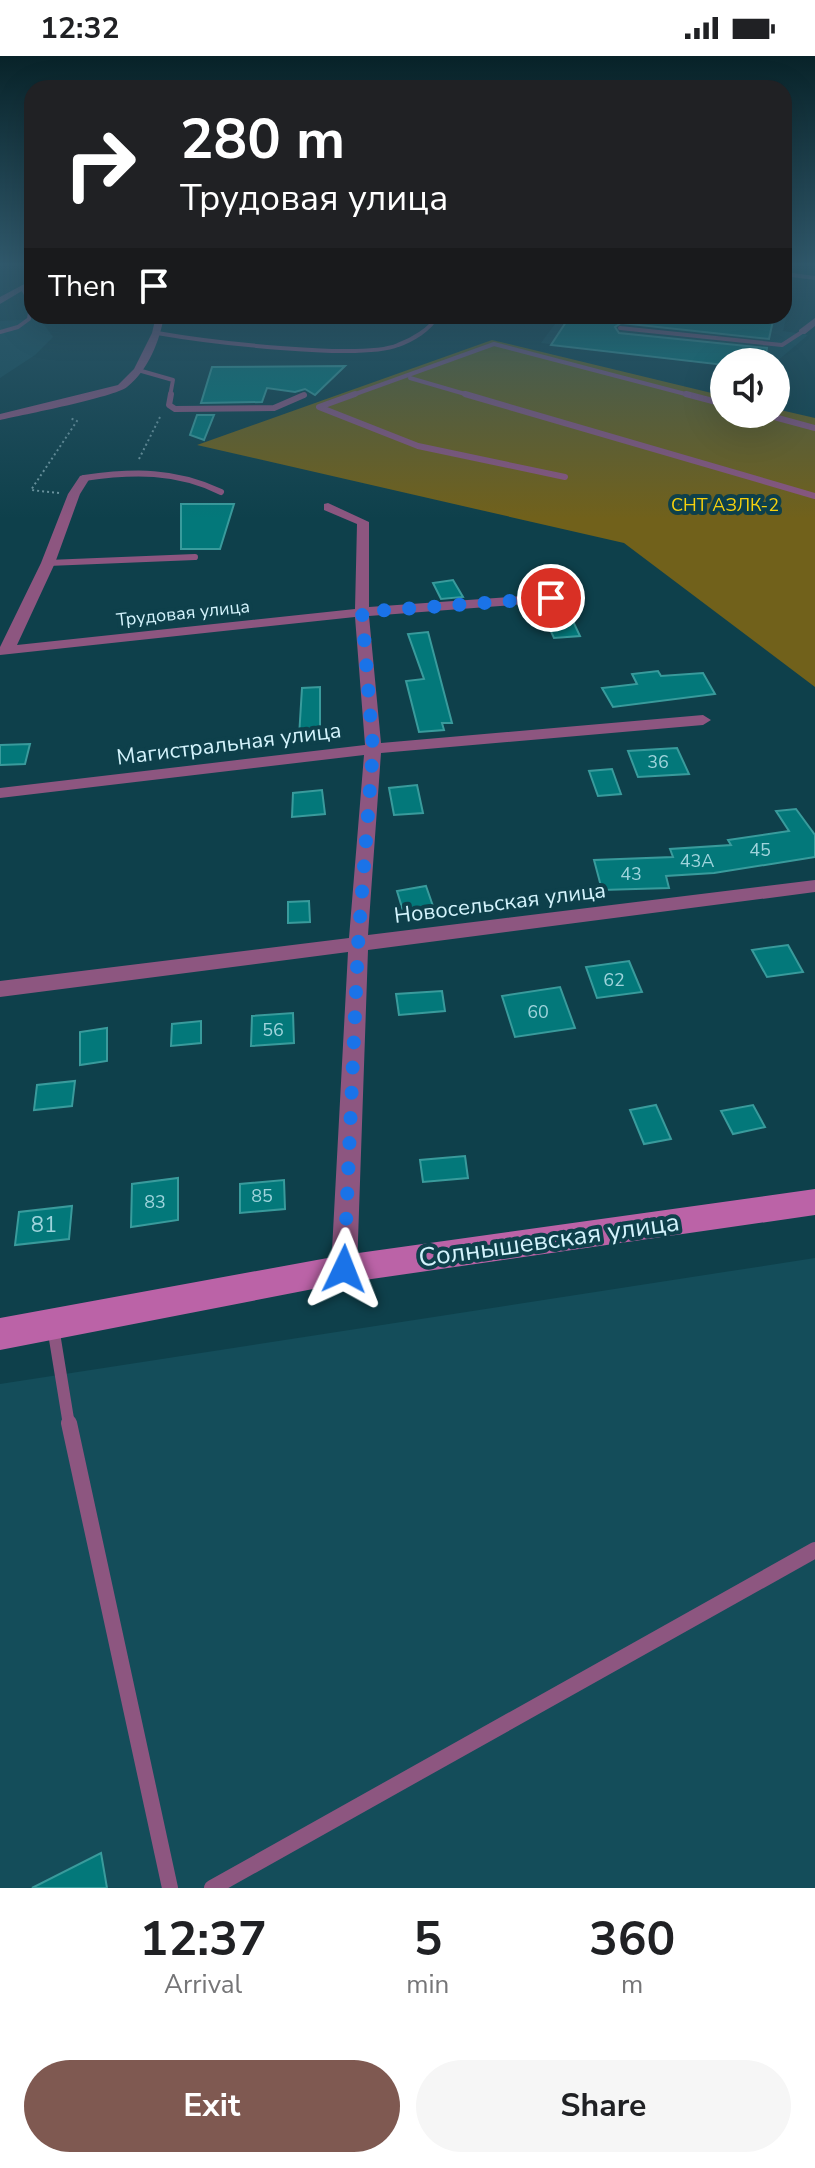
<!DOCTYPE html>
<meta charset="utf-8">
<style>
:root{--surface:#fff;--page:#f6f6f6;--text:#202124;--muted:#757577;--accent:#7f5951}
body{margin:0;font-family:"Nunito Sans",sans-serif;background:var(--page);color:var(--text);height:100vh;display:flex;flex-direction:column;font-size:30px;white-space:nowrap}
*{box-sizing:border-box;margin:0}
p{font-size:26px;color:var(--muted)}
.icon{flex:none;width:44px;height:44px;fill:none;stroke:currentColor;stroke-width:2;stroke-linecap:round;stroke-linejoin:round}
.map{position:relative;height:1832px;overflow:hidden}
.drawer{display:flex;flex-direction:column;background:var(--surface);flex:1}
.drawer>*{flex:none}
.banner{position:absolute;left:24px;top:24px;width:768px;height:244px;border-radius:24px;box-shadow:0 8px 32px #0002;background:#202124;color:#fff;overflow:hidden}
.tools{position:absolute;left:710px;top:292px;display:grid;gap:16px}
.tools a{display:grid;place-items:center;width:80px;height:80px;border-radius:50%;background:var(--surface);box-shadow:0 8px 32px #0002;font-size:40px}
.pin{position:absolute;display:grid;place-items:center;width:68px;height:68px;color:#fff;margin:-34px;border:4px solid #fff;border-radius:50%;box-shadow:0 2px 8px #0007}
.me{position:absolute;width:88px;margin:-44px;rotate:2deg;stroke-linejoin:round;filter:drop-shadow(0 0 6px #0008)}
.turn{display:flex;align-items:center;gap:28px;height:168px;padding:0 24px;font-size:36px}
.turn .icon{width:104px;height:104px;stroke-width:2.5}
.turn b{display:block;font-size:56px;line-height:68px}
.then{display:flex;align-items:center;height:76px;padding:0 24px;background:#0003;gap:16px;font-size:30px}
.eta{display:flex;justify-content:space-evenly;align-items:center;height:136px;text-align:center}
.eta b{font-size:48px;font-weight:700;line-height:56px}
.primary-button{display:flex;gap:16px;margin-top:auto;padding:16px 24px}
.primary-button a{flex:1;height:92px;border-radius:48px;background:var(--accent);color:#fff;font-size:32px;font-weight:700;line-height:92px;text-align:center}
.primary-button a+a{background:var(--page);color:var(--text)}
.status{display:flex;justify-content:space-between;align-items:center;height:56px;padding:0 40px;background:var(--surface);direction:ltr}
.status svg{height:22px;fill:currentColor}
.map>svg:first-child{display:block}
</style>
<div class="status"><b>12:32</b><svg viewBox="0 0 49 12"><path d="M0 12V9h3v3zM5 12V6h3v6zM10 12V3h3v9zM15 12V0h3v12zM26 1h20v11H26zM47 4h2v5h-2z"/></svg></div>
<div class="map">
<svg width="815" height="1832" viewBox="0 0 815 1832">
<rect width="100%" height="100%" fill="#0e404b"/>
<g fill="#144d5a">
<polygon points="784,258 787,258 783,275 808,279 776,306 724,306 724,309 541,287 561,260"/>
<polygon points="40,263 53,281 35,299 0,322 0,265"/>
<polygon points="815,1202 815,1832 0,1832 0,1328"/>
</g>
<polygon fill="#71611b" points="492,284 724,340 724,358 776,358 776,353 815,362 815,631 624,487 197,389"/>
<g fill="#03787a" stroke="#399b9c" stroke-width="2">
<polygon points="570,260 774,260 769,283 621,267 615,271 619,277 767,292 765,306 724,306 724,309 551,289"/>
<polygon points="345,310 315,339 305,333 295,336 267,332 262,346 201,347 212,311"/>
<polygon points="197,359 214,359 204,384 190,379"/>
<polygon points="181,448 234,448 220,493 181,493"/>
<polygon points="453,524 463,541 441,543 433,527"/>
<polygon points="571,561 580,580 554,582 545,563"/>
<polygon points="428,576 452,667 442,667 444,674 419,676 406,625 424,623 408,578"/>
<polygon points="658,615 661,620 703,617 715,638 613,651 602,632 637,628 632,618"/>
<polygon points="320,631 320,680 299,681 302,632"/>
<polygon points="30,688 25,708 0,709 0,689"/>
<polygon points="677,692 689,718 638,721 628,695"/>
<polygon points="612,713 621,738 598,740 589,715"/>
<polygon points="417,729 423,757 394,759 389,732"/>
<polygon points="322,734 325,758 292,761 293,737"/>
<polygon points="796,753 815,779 815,801 714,817 666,820 669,832 602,834 594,804 673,801 670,793 731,789 728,784 789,775 776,755"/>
<polygon points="426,830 434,853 404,858 397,835"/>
<polygon points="309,845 310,866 288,867 288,846"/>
<polygon points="788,889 803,916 767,921 752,894"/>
<polygon points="629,905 642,936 597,942 586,911"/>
<polygon points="560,931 575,972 515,981 502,940"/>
<polygon points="442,935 445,955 399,959 396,938"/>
<polygon points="293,957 294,987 251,990 252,960"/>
<polygon points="201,965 201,987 171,990 172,968"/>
<polygon points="107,972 107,1005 80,1009 80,976"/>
<polygon points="75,1025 72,1050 34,1054 37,1029"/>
<polygon points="656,1049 671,1083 644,1088 630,1054"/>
<polygon points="753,1049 765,1071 733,1078 721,1055"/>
<polygon points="465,1100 468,1122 423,1126 420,1104"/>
<polygon points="178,1122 178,1164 131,1171 132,1128"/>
<polygon points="284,1124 285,1153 240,1157 240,1128"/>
<polygon points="72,1150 69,1183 15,1189 19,1156"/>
<polygon points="101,1797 107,1832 32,1832"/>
</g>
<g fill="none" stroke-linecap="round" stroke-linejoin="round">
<g stroke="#6f98a2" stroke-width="2" stroke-dasharray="2 3" stroke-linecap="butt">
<polyline points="139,403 160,361"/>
<polyline points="59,437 31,434 77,365 70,362"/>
</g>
<g stroke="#8d5680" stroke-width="4">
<polyline points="26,211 32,208"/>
<polyline points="784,218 815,222"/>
<polyline points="620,272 782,289 802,276"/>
<polyline points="0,276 18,271 29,263 31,248 23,233"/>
<path d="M157,277C203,285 360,305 398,289C412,284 431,273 437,260"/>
<polyline points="138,314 173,324 170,340"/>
<polyline points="410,322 472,340"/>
<polyline points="350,340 494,288 693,340"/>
</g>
<g stroke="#8d5680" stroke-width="6">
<polyline points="171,338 169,349 175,353 274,352 304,339"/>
<polyline points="355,338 319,351 418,390 565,421"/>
<polyline points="465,338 815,440"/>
<polyline points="686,338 724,348"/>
<polyline points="763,358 815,372"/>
<path d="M84,422C133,415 176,414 221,436"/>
<polyline points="48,507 195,501"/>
</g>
<polyline stroke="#8d5680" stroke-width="12" points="53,1271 69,1369"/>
<g stroke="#8d5680" stroke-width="16">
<polyline points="69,1367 170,1832"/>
<polyline points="212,1832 815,1494"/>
</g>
<g fill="#8d5680" fill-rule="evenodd">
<polygon points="32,224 32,229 0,248 0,241"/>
<path d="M156,260H164C160,284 148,315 127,331C115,341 22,359 0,364V358L118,329L134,313L152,277Z"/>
<polygon points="815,262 815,270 805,278 799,278 799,274"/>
<polygon points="84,419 90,422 80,438 55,507 17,589 355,553 357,468 324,454 324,448 328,447 369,466 369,551 551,538 558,542 551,546 369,560 381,687 703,659 711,664 703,669 381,697 368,879 815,824 815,836 368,894 357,1213 353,1221 344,1225 335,1221 331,1213 348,896 0,941 0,925 349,882 364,699 0,742 0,732 365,689 355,561 0,599 0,591 41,507 68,438 80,420"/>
</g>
<polygon fill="#bb63a7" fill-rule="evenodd" points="815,1133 815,1159 344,1227 0,1294 0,1262 344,1199"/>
</g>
<linearGradient id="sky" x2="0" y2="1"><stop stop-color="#082329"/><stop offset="0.45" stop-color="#30596c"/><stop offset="1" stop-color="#30596c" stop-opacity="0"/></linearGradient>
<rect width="815" height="463" fill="url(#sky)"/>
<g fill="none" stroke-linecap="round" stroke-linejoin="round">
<polyline stroke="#1a73e8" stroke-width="14" stroke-dasharray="0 25.2" points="344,1213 358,889 373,693 362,556 551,542"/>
</g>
<g text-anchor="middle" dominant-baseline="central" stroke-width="8" stroke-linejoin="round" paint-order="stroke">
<g font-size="18" fill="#f6d10d" stroke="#0e404b">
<text x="725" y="449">СНТ АЗЛК-2</text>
</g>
<g font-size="18" fill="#d3f3fc" stroke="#0e404b">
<text transform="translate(183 557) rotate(-6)">Трудовая улица</text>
</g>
<g font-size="18" fill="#9fd4dc">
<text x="658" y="706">36</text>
<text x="760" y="794">45</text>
<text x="697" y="805">43А</text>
<text x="631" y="818">43</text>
<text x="614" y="924">62</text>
<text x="538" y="956">60</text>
<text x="273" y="974">56</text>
<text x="262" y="1140">85</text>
<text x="155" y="1146">83</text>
</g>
<g font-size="22" fill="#d3f3fc" stroke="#0e404b">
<text transform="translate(229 688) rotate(-7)">Магистральная улица</text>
<text transform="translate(500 847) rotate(-7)">Новосельская улица</text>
</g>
<g font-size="22" fill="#9fd4dc">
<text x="44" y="1169">81</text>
</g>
<g font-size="26" fill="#d3f3fc" stroke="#0e404b">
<text transform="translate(549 1184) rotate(-8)">Солнышевская улица</text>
</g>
</g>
</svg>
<div class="tools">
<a><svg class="icon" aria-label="sound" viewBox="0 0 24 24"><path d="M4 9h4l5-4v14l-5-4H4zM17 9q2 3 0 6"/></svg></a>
</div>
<div class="pin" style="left:551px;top:542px;background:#d93025"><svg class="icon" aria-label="arrive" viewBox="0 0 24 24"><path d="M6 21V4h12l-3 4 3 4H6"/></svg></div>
<svg class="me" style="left:344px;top:1213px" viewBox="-20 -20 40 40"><path d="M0-17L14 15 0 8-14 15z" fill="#1a73e8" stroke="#fff" stroke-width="4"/></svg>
<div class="banner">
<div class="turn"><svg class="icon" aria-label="right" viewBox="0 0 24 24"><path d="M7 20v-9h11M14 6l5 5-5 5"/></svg><div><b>280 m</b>Трудовая улица</div></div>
<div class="then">Then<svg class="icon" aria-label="arrive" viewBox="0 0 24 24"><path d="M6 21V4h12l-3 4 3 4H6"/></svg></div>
</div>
</div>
<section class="drawer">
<div class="eta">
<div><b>12:37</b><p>Arrival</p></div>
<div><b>5</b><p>min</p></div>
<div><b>360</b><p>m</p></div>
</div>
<div class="primary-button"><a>Exit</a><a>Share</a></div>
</section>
